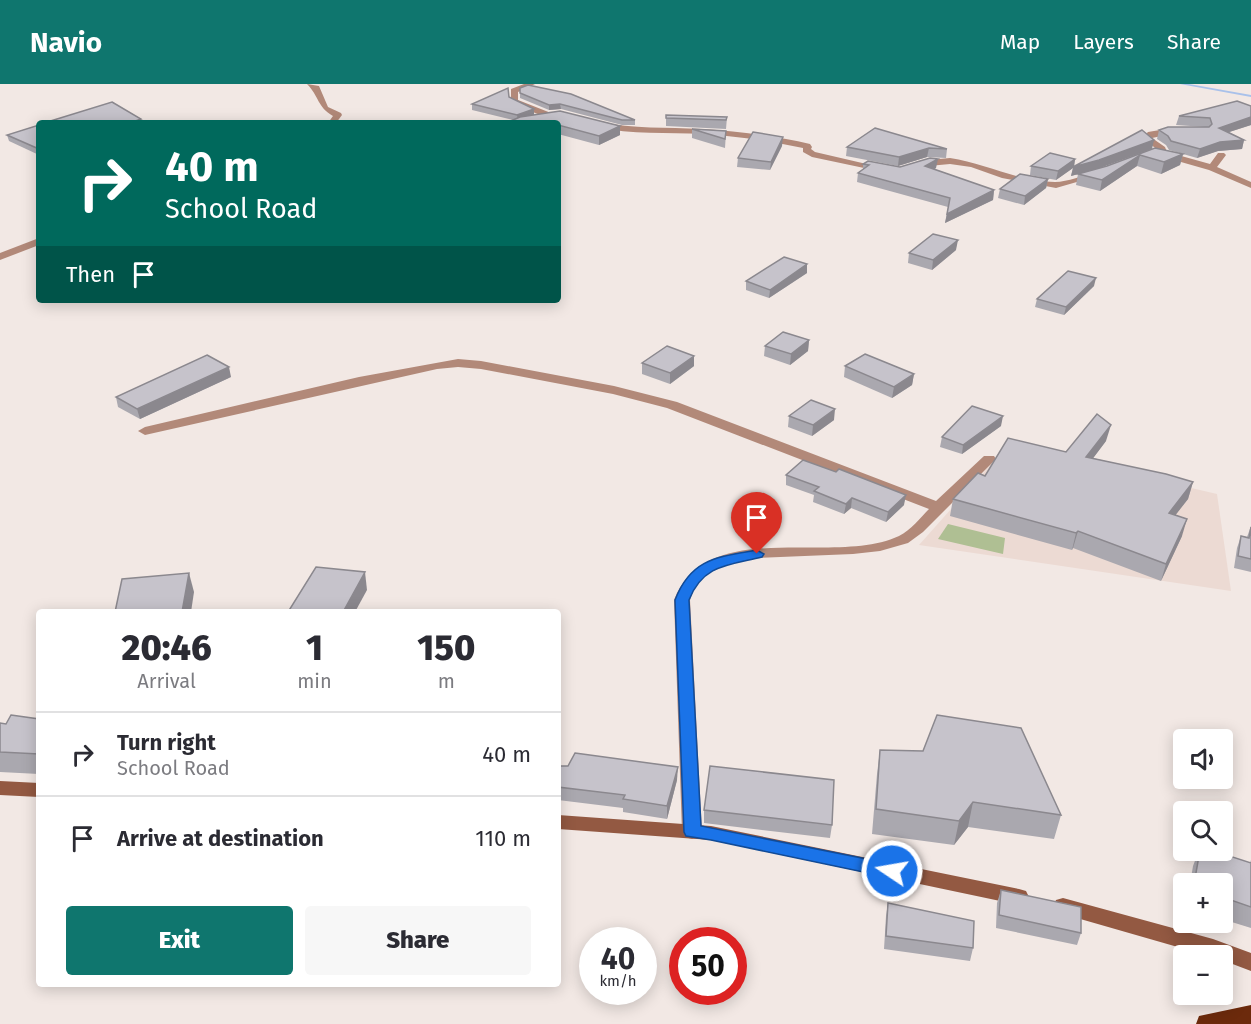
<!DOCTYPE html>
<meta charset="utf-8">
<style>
:root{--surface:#fff;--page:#f7f7f7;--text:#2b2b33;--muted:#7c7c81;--line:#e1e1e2;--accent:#0f766e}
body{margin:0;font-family:"Fira Sans",sans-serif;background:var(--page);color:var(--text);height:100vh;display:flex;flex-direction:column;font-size:22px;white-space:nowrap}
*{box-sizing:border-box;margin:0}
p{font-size:20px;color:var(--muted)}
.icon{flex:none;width:33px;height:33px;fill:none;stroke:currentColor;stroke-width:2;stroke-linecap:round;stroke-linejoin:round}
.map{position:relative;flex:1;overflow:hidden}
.sheet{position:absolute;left:36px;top:525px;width:525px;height:378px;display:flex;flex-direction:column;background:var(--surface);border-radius:6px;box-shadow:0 3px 15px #0003}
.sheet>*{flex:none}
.guide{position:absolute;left:36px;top:36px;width:525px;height:183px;border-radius:6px;box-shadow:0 3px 15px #0003;background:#00695c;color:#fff;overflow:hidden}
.buttons{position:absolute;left:1173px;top:645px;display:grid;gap:12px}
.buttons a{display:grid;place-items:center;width:60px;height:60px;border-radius:6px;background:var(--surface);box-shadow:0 3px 15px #0003;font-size:30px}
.speed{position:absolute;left:579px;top:843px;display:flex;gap:12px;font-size:30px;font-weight:700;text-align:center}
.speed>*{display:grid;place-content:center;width:78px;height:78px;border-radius:50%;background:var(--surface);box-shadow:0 3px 15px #0003;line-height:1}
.speed small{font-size:15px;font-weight:400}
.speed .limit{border:9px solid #d22;background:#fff;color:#111}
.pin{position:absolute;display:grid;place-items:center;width:51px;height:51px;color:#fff;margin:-62px -26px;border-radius:50% 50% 50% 0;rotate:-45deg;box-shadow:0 0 6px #0007}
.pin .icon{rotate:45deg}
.me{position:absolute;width:66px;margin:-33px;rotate:282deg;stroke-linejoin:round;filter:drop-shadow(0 0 4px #0008)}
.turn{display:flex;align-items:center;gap:21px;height:126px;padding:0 30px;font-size:27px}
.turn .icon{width:78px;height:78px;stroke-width:2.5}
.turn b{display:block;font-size:42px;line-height:51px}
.then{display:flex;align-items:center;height:57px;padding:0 30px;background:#0003;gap:12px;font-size:22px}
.eta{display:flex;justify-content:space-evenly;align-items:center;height:102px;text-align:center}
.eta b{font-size:36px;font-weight:800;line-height:42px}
.button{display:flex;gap:12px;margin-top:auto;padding:12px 30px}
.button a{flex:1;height:69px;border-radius:6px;background:var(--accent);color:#fff;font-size:24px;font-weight:800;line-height:69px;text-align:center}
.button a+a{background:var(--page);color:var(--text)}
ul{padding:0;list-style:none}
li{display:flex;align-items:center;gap:18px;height:84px;padding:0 30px;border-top:2px solid var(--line)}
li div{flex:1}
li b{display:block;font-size:22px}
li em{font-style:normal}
header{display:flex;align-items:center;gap:36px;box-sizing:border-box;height:84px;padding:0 30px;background:var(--accent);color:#fff}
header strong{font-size:28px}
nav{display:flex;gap:33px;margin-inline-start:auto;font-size:21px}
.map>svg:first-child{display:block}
</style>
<header>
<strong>Navio</strong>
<nav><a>Map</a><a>Layers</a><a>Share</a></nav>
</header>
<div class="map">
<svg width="1251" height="940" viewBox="0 0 1251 940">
<rect width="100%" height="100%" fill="#f2e8e4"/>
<polygon fill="#ecdad3" points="1008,361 1217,410 1231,507 919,461"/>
<polygon fill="#afbf93" points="948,440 1005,454 1003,470 938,455"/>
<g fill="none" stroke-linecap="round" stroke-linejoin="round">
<polygon fill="#a9c1ea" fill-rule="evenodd" points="1180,0 1189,0 1251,11 1251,13"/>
<g fill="#b28979" fill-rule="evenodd">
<path d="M307,0L319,2L328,23L341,29L342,31L336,39H328L333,32C317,23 319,12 307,0Z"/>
<polygon points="524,0 535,0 518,8 518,16 551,29 551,33 545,33 511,19 511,5"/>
<path d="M600,38C633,45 667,43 701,45C738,47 774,52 810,60L812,63L811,65L815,68L888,85L883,88L812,73L803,68V64C770,57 736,52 703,50C667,48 632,51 597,43L596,41Z"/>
<polygon points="1178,43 1182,46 1181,48 1152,54 1165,63 1167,68 1210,80 1218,69 1224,69 1226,71 1217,83 1251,98 1251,104 1209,86 1160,72 1158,66 1142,54 1148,48"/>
<path d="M950,74C985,79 1019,98 1055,98C1068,98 1083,91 1096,88L1101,91L1056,104L1002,94L971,83L950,80L918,83L913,80L918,77Z"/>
<polygon points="39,154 39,161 0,176 0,169"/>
<path d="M458,275L481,277L614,302L677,318L936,417L984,372H994L996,375L923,448L908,459L880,467L853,470L757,474L732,479L711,487L695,501L690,516L702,748L699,753L692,755L685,753L682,748L674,516C707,431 834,483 899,452C911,446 920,434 929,425L667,324L613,310L481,285L458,283L437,285L145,351L138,347L145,343L359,293Z"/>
</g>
<g fill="#935942" fill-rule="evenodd">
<polygon points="0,697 39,699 39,713 0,711"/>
<polygon points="558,731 711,742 1019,805 1026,807 1029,813 1026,819 1019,821 711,756 558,745"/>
<polygon points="1063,814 1213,855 1251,869 1251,887 1222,876 1222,872 1209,872 1056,828 1053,822 1056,816"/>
</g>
<polygon fill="#6c2a0c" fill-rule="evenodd" points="1251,921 1251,940 1196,940 1199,932"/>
</g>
<g fill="#aaa8af" fill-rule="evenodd">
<polygon points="520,4 635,36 635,41 622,41 561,25 549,26 520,14"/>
<polygon points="509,13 534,31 620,51 599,61 558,50 558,39 513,36 472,26 472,20"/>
<polygon points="1251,22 1251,41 1229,48 1244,56 1242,65 1218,67 1197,74 1169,66 1166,61 1157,55 1159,46 1205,43 1176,41 1179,32"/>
<polygon points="727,33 726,45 666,42 666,34"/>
<polygon points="39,41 39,71 9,57 7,51"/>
<polygon points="692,45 726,47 725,64 692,54"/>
<polygon points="782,62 770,86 737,83 738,74"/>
<polygon points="847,63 947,65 946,74 927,73 898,82 846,72"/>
<path d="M1152,65L1183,70L1180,81L1161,90L1137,82L1100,107L1076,101L1078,90L1071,92L1073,84L1056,96L1030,91L1031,82L1075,75L1074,82ZM1150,65L1107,82L1099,84L1115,78Z"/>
<polygon points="863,80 900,83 936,84 934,85 994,106 993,116 945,139 948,123 857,98 858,89 863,86"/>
<polygon points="1048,95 1046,104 1024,121 998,114 1000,105"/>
<polygon points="956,166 932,186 908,179 909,169"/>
<polygon points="807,189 769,214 746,206 746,197"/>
<polygon points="1094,202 1064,231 1035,223 1037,215"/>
<polygon points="809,256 808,267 790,281 764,272 765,262"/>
<polygon points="642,279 694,282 670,300 642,290"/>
<polygon points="845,282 914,290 912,301 892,314 844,293"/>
<polygon points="231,293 140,335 118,323 116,313"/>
<polygon points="789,332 834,336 812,352 788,343"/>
<polygon points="1001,342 962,370 940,363 942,353"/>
<polygon points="1106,357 1093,374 1193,398 1188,415 1175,431 1182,452 1161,497 1073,464 1072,466 950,432 953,415 985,392"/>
<polygon points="786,391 904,421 886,438 851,424 844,430 813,418 814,411 786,401"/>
<polygon points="1251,442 1251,488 1234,484 1237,464 1241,452 1247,453"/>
<polygon points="39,635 39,690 0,688 0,639 6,640"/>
<polygon points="880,666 1061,731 1054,755 968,743 954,761 872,750 877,690"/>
<polygon points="558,682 677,696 667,735 623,728 623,724 558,716"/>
<polygon points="704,726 832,741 830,754 704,739"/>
<polygon points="1199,766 1211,766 1250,779 1251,776 1251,844 1222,835 1222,800 1190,800 1193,782"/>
<polygon points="1001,806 1081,849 1077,861 996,844 997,819"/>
<polygon points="888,819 973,864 970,877 884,865 886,832"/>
</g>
<g fill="#8b888e">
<polygon points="560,20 561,25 549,26 549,21"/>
<polygon points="534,25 534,31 518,37 517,31"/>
<polygon points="1251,33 1251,41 1217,52 1219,44"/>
<polygon points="141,35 142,39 130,39"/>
<polygon points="620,42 620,51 599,61 599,52"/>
<polygon points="783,53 782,62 770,86 771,78"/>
<polygon points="1154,56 1152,65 1097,85 1071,92 1073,84 1056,96 1058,87 1075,75 1074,83"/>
<polygon points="1244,56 1242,65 1218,67 1197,74 1200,65 1220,58"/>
<polygon points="929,64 927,73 898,82 899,73"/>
<polygon points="1183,70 1180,81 1161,90 1164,78"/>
<polygon points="1140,71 1137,82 1100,107 1102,96"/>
<polygon points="938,75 936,84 924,91 925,82"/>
<polygon points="1048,95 1046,104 1024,121 1025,112"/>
<polygon points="994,106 993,116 945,139 947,130"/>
<polygon points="958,156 956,166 932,186 933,176"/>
<polygon points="807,180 807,189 769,214 770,206"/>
<polygon points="1096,194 1094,202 1064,231 1066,223"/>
<polygon points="809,256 808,267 790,281 791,270"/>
<polygon points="694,272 694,282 670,300 670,289"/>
<polygon points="229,283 231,293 140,335 137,325"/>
<polygon points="914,290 912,301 892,314 894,303"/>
<polygon points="835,325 834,336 812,352 813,341"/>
<polygon points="1003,332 1001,342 962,370 963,361"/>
<polygon points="1111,341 1106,357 1082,389 1086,373"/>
<polygon points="1193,398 1188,415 1164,446 1169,429"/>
<polygon points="906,411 904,421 886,438 888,428"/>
<polygon points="852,414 851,424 844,430 846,420"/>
<polygon points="1187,435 1182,452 1161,497 1166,480"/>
<polygon points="1078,447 1073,464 1072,466 1076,449"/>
<polygon points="365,488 367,506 355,528 343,528"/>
<polygon points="189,489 194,508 191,528 182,528"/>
<polygon points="678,683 677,696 667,735 667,722"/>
<polygon points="973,718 968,743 954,761 959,737"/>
</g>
<g fill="#c6c3cb" stroke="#8b888e" stroke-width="1.5">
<polygon points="528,1 571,10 635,36 622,36 560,20 549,21 520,9 520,4"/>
<polygon points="508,4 509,13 534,25 517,31 472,20"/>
<polygon points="1237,17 1251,22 1251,33 1219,44 1244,56 1220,58 1200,65 1171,57 1168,52 1159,46 1168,43 1209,43 1212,40 1210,34 1179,32"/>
<polygon points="112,18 141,35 130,39 44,39"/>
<polygon points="560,27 620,42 599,52 558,41 558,39 506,39 520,33"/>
<polygon points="666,31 727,33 726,36 666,34"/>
<polygon points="39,41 39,65 7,51"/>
<polygon points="875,44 947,65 929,64 899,73 847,63"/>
<polygon points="692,45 726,47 725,55"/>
<polygon points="1142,46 1154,56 1099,76 1073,83"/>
<polygon points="753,48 783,53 771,78 738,74"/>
<polygon points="1155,64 1183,70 1164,78 1140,71 1102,96 1078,90 1107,82"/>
<polygon points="1050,69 1075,75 1058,87 1031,82"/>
<polygon points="930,74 938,75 925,82 994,106 947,130 950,114 858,89 869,81 863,80 868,77 900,83"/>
<polygon points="1020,90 1048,95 1025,112 1000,105"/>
<polygon points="933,150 958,156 933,176 909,169"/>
<polygon points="784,173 807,180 770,206 746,197"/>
<polygon points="1068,187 1096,194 1066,223 1037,215"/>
<polygon points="783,248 809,256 791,270 765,262"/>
<polygon points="667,262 694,272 670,289 642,279"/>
<polygon points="865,270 914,290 894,303 845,282"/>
<polygon points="207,271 229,283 137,325 116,313"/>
<polygon points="811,316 835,325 813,341 789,332"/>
<polygon points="972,322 1003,332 963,361 942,353"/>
<polygon points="1097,330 1111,341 1086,373 1166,390 1193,398 1169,429 1187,435 1166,480 1078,447 1076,449 953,415 978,389 985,392 1008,354 1066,368"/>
<polygon points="803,376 836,388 839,385 906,411 888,428 852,414 846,420 814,407 819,403 786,391"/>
<polygon points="1251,443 1251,475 1238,472 1241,452 1249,454"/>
<polygon points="316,483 365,488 343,528 288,528"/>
<polygon points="189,489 182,528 115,528 122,495"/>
<polygon points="11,631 39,635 39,670 0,668 0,639 6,640"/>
<polygon points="937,631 1021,644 1061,731 973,718 959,737 876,725 880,666 923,667"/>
<polygon points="575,669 678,683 667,722 623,715 625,711 558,703 559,700 558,700 558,682 568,682"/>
<polygon points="710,682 834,696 832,741 704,726"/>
<polygon points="1200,766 1211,766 1251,779 1251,778 1251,823 1222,813 1222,800 1194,800"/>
<polygon points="1001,806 1081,823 1081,849 999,831"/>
<polygon points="888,819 974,837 973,864 886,852"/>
</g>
<path fill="#1a73e8" stroke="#114b97" stroke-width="1.5" d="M757,466L764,470L762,473C730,481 703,480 689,516L701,742L892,780L898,782L901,787L898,792L892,794L711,756L686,752L684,748L675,516C691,474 718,473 757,466Z"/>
</svg>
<div class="buttons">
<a><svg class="icon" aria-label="sound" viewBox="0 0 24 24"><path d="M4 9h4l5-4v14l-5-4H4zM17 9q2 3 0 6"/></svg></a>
<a><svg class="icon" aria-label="search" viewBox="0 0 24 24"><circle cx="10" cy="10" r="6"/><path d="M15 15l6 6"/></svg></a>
<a>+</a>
<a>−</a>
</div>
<div class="speed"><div>40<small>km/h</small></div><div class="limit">50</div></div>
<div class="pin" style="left:757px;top:470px;background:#d93025"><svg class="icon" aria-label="arrive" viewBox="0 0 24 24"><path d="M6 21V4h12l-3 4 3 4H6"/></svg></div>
<svg class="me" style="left:892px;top:787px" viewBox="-20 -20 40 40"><circle r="17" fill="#1a73e8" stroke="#fff" stroke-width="3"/><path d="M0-11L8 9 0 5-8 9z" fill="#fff"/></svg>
<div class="guide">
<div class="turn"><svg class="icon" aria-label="right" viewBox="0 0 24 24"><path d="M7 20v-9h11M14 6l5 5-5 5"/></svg><div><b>40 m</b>School Road</div></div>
<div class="then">Then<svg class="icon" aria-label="arrive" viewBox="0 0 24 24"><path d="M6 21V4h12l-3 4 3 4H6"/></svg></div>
</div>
<section class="sheet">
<div class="eta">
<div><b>20:46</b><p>Arrival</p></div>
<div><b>1</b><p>min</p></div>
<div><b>150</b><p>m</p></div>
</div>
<ul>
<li><svg class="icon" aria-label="right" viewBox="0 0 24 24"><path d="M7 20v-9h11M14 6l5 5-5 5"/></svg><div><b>Turn right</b><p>School Road</p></div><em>40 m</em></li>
<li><svg class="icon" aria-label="arrive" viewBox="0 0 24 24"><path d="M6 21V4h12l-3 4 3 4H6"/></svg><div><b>Arrive at destination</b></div><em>110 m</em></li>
</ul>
<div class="button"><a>Exit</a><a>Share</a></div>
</section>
</div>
